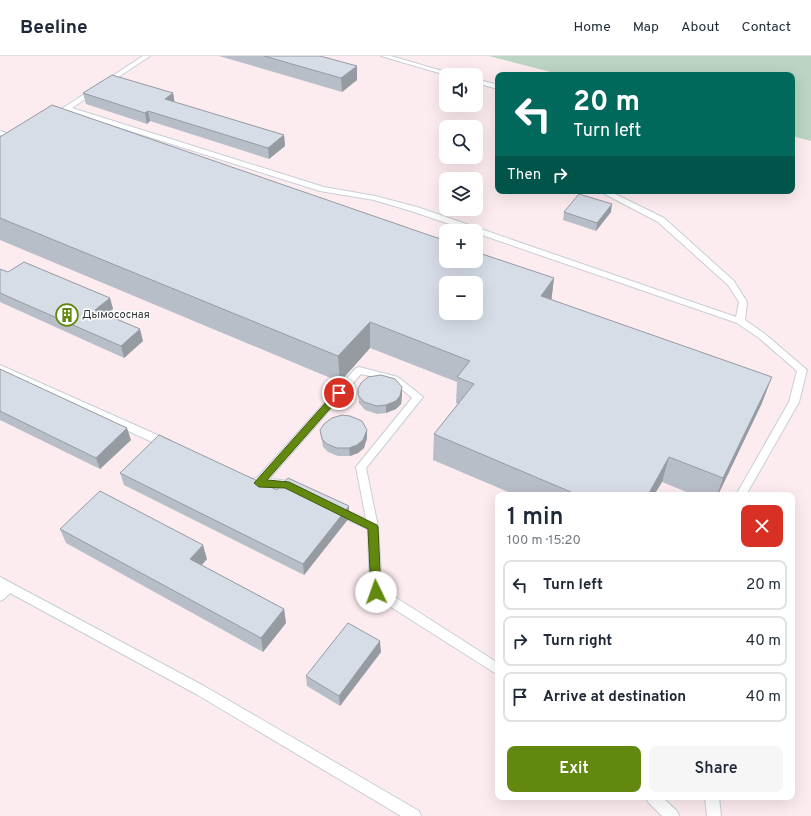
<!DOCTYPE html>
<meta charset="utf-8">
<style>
:root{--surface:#fff;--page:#f6f6f7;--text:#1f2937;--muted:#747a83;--line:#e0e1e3;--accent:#63880f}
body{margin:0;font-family:Overpass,sans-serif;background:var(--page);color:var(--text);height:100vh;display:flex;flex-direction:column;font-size:15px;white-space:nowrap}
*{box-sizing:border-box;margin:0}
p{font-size:13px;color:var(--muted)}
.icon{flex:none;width:22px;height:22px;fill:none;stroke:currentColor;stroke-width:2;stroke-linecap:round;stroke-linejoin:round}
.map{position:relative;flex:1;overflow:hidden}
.panel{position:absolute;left:495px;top:436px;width:300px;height:308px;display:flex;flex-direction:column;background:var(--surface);border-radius:8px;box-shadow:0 4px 16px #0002}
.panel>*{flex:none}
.top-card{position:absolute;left:495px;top:16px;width:300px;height:122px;border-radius:8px;box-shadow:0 4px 16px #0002;background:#00695c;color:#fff;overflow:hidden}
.buttons{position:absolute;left:439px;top:12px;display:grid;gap:8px}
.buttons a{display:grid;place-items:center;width:44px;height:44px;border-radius:8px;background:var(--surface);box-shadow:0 4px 16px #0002;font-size:20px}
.pin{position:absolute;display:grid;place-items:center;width:34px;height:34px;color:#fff;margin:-17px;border:2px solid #fff;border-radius:50%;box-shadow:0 1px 4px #0007}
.me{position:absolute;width:44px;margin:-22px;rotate:357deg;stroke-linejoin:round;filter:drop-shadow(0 0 3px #0008)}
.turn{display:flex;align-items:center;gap:14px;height:84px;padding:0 12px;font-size:18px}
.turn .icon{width:52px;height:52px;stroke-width:2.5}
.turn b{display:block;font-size:28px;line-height:34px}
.then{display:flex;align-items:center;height:38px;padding:0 12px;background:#0003;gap:8px;font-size:15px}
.round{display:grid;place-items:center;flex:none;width:42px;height:42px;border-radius:8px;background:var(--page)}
.headline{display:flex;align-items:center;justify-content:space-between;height:68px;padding:0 12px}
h1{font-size:24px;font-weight:600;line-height:30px}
.cta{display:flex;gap:8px;margin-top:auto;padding:8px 12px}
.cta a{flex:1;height:46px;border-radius:8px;background:var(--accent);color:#fff;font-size:16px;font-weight:600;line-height:46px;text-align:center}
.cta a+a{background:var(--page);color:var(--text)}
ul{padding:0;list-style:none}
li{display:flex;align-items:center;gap:12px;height:50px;margin:0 8px 6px;padding:0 4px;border:2px solid var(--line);border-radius:8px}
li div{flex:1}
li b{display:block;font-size:15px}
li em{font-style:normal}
header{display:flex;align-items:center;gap:24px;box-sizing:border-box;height:56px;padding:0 20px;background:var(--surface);border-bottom:1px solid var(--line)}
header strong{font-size:19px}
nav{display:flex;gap:22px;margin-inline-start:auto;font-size:14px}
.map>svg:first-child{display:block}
</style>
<header>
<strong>Beeline</strong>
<nav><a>Home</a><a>Map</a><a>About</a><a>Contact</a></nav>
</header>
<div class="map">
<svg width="811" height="760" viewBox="0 0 811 760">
<rect width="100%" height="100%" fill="#fafbfd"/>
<path fill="#fdecef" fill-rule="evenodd" d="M0,0H489L562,19H498V135H792V80L811,85V760H0ZM446,19H476V49H446ZM446,71H476V101H446ZM446,123H476V153H446ZM446,175H476V205H446ZM446,227H476V257H446ZM498,439H792V741H498Z"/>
<polygon fill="#bbd4c3" points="489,0 811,0 811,85 792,80 792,19 562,19"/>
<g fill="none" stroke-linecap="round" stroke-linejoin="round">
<g stroke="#c7ced7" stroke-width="2">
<g id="service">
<polygon points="143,0 150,0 72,52 324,131 375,140 417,151 736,261 739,246 728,229 658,166 599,135 609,135 664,162 734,225 747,246 745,264 765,278 807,314 799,346 746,439 736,439 789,346 797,315 759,282 737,267 476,177 476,175 470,175 411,155 374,144 320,135 67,55 63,56 60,54"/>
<polygon points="381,0 391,0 456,19 446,19"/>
<polygon points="476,23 498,29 498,33 476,27"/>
<polygon points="0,75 20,81 21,83 17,85 0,79"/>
<polygon points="0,309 171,385 172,388 171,391 163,391 0,316"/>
<path d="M359,311L398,321L423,341L366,412L378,471L382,533L406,548L498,607V619L372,539L370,536L368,473L333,457L332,454L333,451L337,450L366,463L356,411L412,342L392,325L361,318L269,423C279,424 293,423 299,433L298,436L294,437L284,432L259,431L251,429L250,426L251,423L257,422L356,312Z"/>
<polygon points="0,521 204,630 419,755 421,760 401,760 196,638 10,537 4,543 0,545"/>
<polygon points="646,741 662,741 677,755 679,760 662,760 648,746"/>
<polygon points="705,741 719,741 721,760 707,760"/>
</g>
</g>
<use href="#service" fill="#fff" fill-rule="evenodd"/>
</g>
<g fill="#b8bec7">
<polygon points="219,0 320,0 357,24 342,36"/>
<polygon points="83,37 173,37 174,46 284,79 285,90 269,103 150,65 147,68 86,48"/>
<polygon points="0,81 554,222 551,243 762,347 718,439 694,439 662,426 654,439 515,439 433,404 434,378 458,348 456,347 457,326 370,292 340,326 0,184"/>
<polygon points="564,156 611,156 596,175 563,164"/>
<polygon points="0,213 8,216 110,242 113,253 106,259 143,285 124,302 0,246"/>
<polygon points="0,313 131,384 100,413 0,364"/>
<polygon points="358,333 402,339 401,348 396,353 386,357 377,358 365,354 359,347"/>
<polygon points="320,374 367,374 367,382 364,392 358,397 350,400 338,400 328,396 323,391"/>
<polygon points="120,417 277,434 349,450 349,462 304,519 124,429"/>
<polygon points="60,473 207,503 202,509 284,553 286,567 263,596 66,487"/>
<polygon points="381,596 340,650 307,630 306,620"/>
</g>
<g fill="#969ba2">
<polygon points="357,10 357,24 342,36 341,22"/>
<polygon points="173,37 175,48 165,43"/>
<polygon points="148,55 150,65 147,68 145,57"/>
<polygon points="284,79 285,90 269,103 268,92"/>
<polygon points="612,148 611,156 596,175 597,167"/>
<polygon points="554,222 551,248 541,240"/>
<polygon points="110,242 113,253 98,265 95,254"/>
<polygon points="370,266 370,292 340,326 338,300"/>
<polygon points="140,273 143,285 124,302 121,290"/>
<polygon points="772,321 762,347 718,439 717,439 723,422"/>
<polygon points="402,331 402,339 401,348 396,353 386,357 386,349"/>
<polygon points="127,372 131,384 100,413 96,402"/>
<polygon points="367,374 367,382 364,392 358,397 350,400 349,392"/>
<polygon points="669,401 662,426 654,439 648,439"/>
<polygon points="349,450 349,462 304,519 303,508"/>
<polygon points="203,489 207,503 194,517 190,503"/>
<polygon points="284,553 286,567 263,596 261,582"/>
<polygon points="380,585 381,596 340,650 339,640"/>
</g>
<g fill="#d6dde7" stroke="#969ba2" fill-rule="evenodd">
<polygon points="264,0 320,0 357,10 341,22"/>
<polygon points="112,19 173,37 165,43 284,79 268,92 148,55 145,57 83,37"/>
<path d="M52,49L446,185V205H476V196L554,222L541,240L772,321L723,422L669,401L648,439H578L434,378L474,328L457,321L470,305L370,266L338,300L0,162V81ZM446,227H476V257H446Z"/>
<polygon points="579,138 612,148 597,167 564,156"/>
<polygon points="24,206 110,242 95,254 140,273 121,290 0,237 0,213 8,216"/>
<polygon points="0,313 127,372 96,402 0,355"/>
<polygon points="381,319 395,323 402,331 400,340 396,345 386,349 377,350 364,346 358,339 358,333 361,327 368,321"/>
<polygon points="342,359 350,360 362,365 367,374 363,384 357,389 349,392 337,392 327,388 322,383 320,374 324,368 332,362"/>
<polygon points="159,379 277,434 288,422 349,450 303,508 120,417"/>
<polygon points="100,435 203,489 190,503 284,553 261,582 60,473"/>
<polygon points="348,567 380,585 339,640 306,620"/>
</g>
<polygon fill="#63880f" stroke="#40580a" points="339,334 342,335 343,337 342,339 267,424 289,426 377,469 378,471 381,536 380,539 376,541 373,539 371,536 368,473 285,432 259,431 254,427 336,335"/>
<defs>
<g id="building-ring" transform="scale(1.15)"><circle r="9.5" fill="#fff" stroke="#63880f" stroke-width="1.5"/><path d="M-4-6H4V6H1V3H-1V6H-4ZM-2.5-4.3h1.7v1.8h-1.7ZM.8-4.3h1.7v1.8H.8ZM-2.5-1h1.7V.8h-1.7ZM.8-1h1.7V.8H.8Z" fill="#63880f"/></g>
</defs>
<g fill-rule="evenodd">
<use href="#building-ring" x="67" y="259"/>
</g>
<g text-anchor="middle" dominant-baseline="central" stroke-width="3" stroke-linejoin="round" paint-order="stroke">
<g font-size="11" fill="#333639" stroke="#fff" text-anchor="start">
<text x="82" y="259">Дымососная</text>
</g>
</g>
</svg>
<div class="buttons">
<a><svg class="icon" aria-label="sound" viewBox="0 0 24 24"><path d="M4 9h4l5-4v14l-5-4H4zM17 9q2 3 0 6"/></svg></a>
<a><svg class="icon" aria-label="search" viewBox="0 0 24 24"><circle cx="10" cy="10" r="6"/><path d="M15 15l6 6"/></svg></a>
<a><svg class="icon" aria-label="layers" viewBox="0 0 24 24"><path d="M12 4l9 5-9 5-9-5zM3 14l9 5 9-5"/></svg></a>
<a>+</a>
<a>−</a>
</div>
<div class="pin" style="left:339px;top:337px;background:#d93025"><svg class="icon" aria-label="arrive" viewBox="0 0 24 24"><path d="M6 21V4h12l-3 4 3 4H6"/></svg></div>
<svg class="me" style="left:376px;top:536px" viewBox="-20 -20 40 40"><circle r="19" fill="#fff"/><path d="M0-13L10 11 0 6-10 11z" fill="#63880f"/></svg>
<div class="top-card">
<div class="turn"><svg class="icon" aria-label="left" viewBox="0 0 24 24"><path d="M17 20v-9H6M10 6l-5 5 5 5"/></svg><div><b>20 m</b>Turn left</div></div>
<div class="then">Then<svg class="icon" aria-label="right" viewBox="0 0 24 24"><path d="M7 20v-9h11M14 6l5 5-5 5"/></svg></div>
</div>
<section class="panel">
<div class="headline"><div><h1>1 min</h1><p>100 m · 15:20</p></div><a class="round" style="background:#d93025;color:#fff"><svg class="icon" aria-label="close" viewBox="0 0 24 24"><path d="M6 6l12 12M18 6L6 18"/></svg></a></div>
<ul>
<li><svg class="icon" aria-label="left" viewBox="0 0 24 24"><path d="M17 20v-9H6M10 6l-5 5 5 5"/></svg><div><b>Turn left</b></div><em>20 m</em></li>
<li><svg class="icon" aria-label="right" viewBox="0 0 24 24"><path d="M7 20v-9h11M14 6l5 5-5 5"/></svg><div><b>Turn right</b></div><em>40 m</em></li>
<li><svg class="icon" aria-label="arrive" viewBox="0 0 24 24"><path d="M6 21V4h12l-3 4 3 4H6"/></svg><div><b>Arrive at destination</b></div><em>40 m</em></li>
</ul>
<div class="cta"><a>Exit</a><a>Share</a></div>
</section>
</div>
